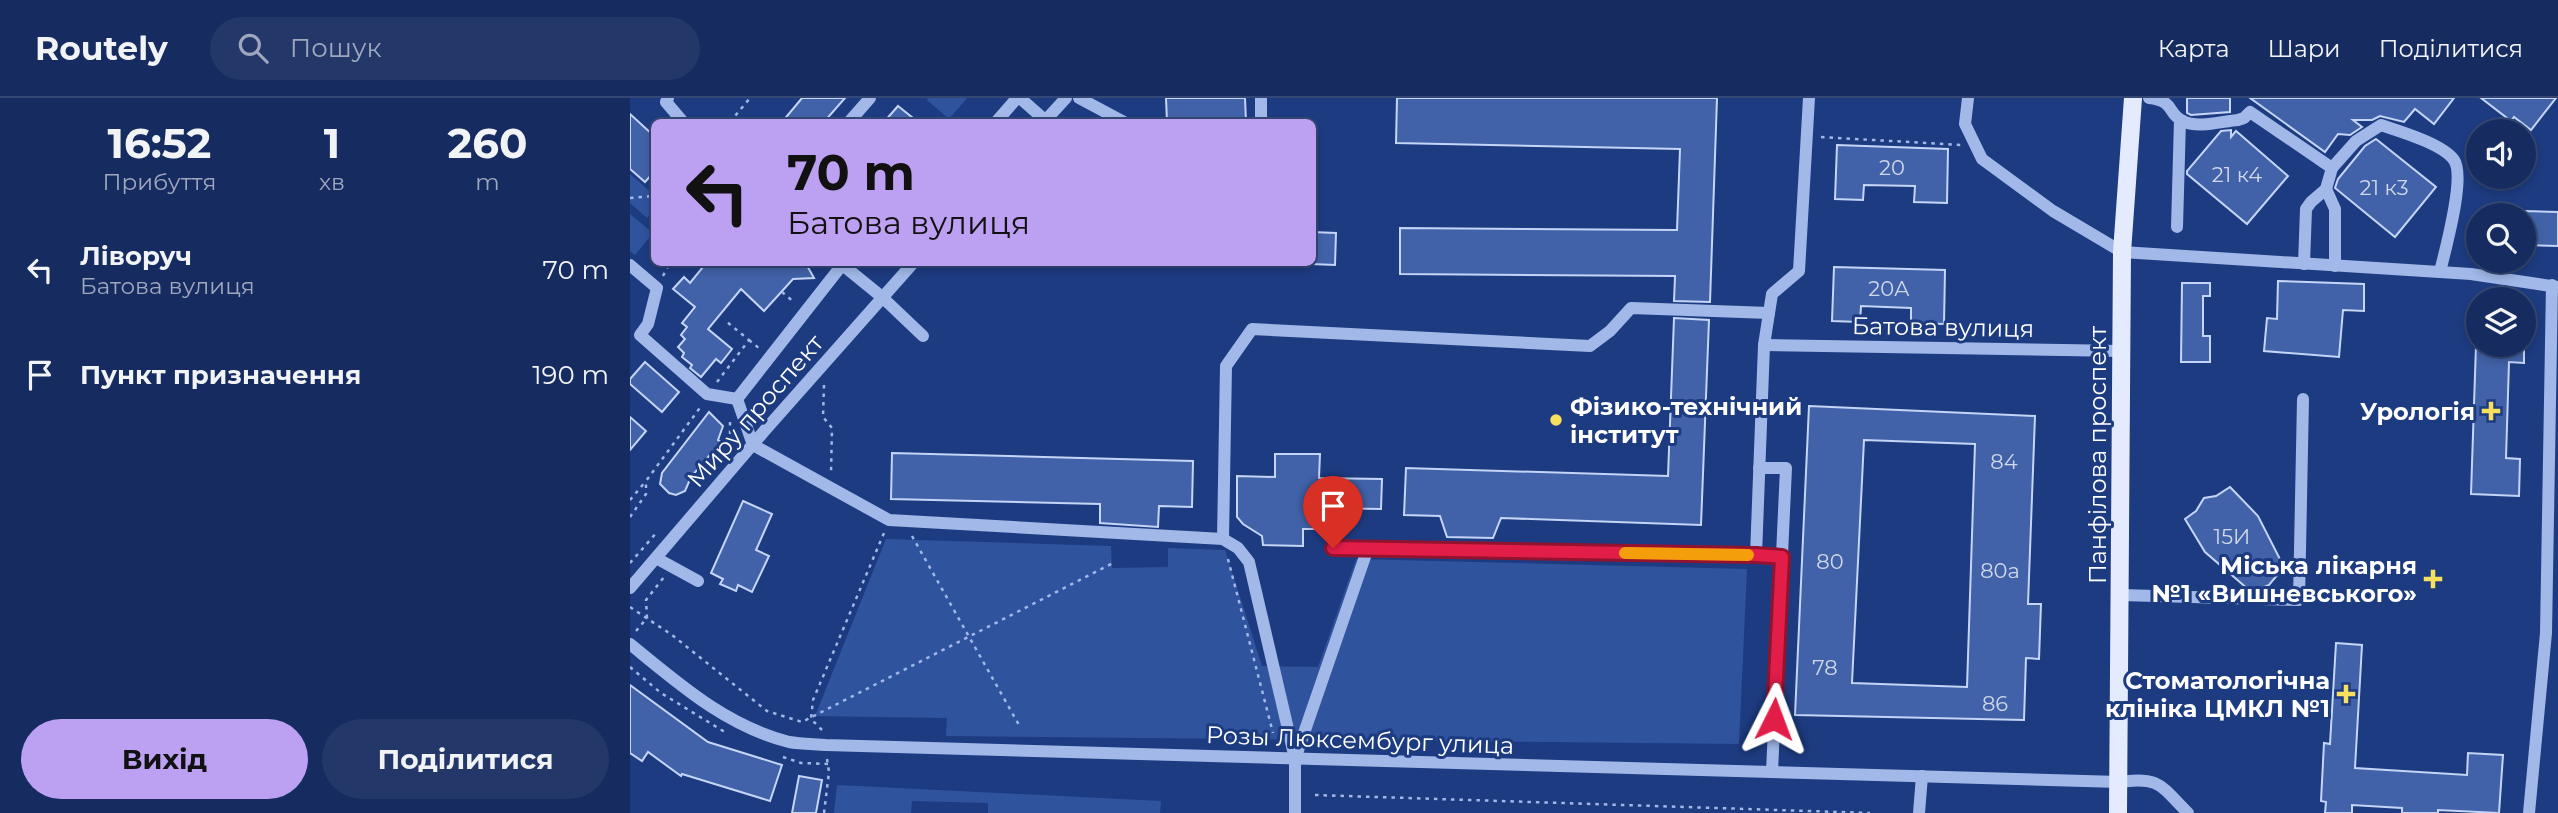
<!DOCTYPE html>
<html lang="uk">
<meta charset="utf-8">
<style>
:root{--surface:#162c60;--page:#233869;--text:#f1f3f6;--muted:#9ea7bd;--line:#354875;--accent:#bca0f2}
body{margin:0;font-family:Montserrat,sans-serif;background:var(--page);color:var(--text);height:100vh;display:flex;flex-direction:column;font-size:26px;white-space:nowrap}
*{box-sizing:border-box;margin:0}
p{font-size:23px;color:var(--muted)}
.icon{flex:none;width:38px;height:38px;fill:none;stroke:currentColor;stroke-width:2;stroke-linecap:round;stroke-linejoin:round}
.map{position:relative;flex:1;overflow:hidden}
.drawer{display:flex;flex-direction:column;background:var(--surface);width:630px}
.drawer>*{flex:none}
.guide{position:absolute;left:21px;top:21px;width:665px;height:147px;border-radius:10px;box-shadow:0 4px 10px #0003,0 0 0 2px var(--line);background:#bca0f2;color:#111;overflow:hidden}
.controls{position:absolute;left:1836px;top:21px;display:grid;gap:14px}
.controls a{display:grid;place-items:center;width:70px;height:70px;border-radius:50%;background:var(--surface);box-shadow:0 4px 10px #0003,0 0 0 2px var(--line);font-size:35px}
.pin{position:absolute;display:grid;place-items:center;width:60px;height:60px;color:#fff;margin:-72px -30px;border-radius:50% 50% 50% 0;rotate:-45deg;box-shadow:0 0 7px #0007}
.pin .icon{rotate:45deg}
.me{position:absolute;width:77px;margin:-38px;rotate:3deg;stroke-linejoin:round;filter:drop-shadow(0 0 5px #0008)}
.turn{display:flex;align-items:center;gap:24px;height:147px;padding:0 21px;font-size:32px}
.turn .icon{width:91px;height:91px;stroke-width:2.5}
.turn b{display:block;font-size:49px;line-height:60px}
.eta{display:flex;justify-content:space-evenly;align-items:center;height:119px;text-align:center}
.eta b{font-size:42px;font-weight:700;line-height:49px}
.action{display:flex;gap:14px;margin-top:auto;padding:14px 21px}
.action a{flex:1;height:80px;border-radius:42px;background:var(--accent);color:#111;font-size:28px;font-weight:700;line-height:80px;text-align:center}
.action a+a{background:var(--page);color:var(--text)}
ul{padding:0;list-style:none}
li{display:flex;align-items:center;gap:21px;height:105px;padding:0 21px}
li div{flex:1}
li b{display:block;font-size:26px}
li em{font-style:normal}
header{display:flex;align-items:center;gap:42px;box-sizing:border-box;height:98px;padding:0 35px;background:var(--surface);border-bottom:2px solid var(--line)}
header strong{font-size:33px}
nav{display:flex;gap:38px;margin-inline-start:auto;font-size:24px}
.search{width:490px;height:63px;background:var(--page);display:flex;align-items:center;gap:18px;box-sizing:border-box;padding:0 24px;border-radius:38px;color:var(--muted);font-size:26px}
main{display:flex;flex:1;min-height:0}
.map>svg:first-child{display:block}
</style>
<header>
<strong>Routely</strong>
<div class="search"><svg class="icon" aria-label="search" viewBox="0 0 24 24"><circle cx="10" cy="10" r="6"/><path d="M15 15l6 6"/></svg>Пошук</div>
<nav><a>Карта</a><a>Шари</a><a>Поділитися</a></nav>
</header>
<main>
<section class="drawer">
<div class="eta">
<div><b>16:52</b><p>Прибуття</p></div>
<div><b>1</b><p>хв</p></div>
<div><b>260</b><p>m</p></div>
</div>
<ul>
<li><svg class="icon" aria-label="left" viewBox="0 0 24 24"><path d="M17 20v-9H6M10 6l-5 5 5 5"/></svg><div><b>Ліворуч</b><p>Батова вулиця</p></div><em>70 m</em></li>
<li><svg class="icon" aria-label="arrive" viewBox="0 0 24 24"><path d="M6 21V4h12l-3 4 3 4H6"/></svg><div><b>Пункт призначення</b></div><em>190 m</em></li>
</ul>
<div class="action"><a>Вихід</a><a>Поділитися</a></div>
</section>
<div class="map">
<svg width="1928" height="715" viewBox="0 0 1928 715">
<rect width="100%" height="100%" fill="#1d3b80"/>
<g fill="#30539e">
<polygon points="298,0 337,0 319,21 297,2"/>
<polygon points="0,76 24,97 24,111 17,120 0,105"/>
<polygon points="0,116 23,135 5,157 0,153"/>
<polygon points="256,441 481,448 482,470 538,469 538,450 595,452 632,568 688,569 726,461 1117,471 1109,646 316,638 317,620 185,618"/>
<polygon points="207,687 531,703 530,715 358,715 358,705 282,703 281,715 204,715"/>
</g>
<g fill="#4162a8" stroke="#c5d5f7" stroke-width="2" fill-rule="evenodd">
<polygon points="172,0 215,0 194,24 152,24"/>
<polygon points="536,0 615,0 616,24 537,24"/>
<polygon points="767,0 1087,0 1080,204 1044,203 1045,178 770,176 770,130 1047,132 1050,51 766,45"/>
<polygon points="1557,0 1600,0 1600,14 1561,17 1557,15"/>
<polygon points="1620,0 1824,0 1804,26 1785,11 1774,24 1750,18 1742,22 1723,22 1732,29 1720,37 1708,36 1695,54"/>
<polygon points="1851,0 1926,0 1901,32 1884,19 1881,23"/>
<polygon points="268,8 288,24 254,24"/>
<polygon points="0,16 24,38 24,74 15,84 0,71"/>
<polygon points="1601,32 1601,39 1606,33 1658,78 1617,126 1557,76 1557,73 1591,33"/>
<polygon points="1746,41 1806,89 1765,139 1705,90 1708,81 1735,48"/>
<polygon points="1207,47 1318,51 1317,105 1284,104 1285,88 1234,87 1233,102 1205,101"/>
<polygon points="1894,113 1928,114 1928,148 1894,147"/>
<polygon points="682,134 706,135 705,167 682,166"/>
<polygon points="77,164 175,164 184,180 163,181 134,213 111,191 78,231 102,251 91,265 86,261 71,279 60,270 62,267 52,259 54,255 48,249 55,241 51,237 57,229 52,225 65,209 43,191 54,179 60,185"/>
<polygon points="1204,169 1315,172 1314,226 1281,225 1281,210 1231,208 1230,224 1202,223"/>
<polygon points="1648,183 1734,186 1734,213 1713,212 1709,259 1634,253 1637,220 1647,221"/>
<polygon points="1552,185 1580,185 1580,198 1573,198 1573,238 1580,238 1580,264 1551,264"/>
<polygon points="1044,220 1079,222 1071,427 871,420 863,440 817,439 810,418 774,417 776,370 1038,378"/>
<polygon points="1846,247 1894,247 1894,265 1879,264 1876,360 1890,361 1889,398 1841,396"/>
<polygon points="15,264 49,294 32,314 0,286 0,281"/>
<path d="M1179,308L1405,318L1398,506H1411L1409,561L1396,560L1394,622L1165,617ZM1234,342L1345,346L1337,589L1222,585Z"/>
<polygon points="79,314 93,328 88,342 91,344 61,379 55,393 46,397 39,395 30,386 32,375"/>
<polygon points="0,319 16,333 0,352"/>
<polygon points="262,355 563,363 562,409 529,408 528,429 470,425 470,406 261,401"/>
<polygon points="645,356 690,356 689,380 752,381 751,411 689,410 689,431 673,431 673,448 633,447 632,438 613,426 607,419 607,378 645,379"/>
<polygon points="1600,389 1628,418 1654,469 1639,487 1627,492 1619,492 1575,454 1555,421 1566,413 1574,400 1586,398"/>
<polygon points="113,403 142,416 126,452 139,458 122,494 108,487 106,493 90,486 93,481 81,475"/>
<polygon points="1706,545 1732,547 1725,670 1837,677 1838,655 1873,657 1869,715 1808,712 1808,715 1772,715 1772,710 1722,707 1722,715 1695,715 1696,704 1691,703 1694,645 1700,646"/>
<polygon points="0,587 78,644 152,667 140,703 52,676 51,678 18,654 12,663 0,655"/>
<polygon points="169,678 192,682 186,715 162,715"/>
</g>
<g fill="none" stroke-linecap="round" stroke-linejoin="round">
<g stroke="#a1b8e9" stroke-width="2.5" stroke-dasharray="3.5 5" stroke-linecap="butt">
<polyline points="100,24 120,0"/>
<polyline points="1191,39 1331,47"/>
<polyline points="0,100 24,98"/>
<polyline points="33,178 40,164"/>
<polyline points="152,194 165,205"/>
<polyline points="119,242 130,251"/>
<polyline points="87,284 119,242 97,224"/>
<polyline points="194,287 193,319 202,330 201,375"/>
<polyline points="100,324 100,349"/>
<polyline points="0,402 16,383"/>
<polyline points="0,419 16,396 16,383 72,307"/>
<polyline points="282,438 389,627"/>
<polyline points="598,461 643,635"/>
<polyline points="0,465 28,433"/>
<polyline points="0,509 42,537 137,613 172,624 485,464"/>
<polyline points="6,533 17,520 16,502 34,479"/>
<polyline points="0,569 31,595 98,636"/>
<polyline points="192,632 181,621 183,602 254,435"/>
<polyline points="153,659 171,665 198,666"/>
<polyline points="685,697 1240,715"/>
<polyline points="194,715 199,674 197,661"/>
</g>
<g stroke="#a1b8e9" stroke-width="12">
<polyline points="38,0 36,4 53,24"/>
<polyline points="390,0 416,23"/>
<polyline points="449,0 494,24"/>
<polyline points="1338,0 1335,26 1352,61 1423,113 1492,154 1841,176 1928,189"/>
<path d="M1519,0C1546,3 1536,15 1553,23C1567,31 1593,23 1608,22L1614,20L1620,14L1702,70"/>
<polyline points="367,23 387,0"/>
<polyline points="219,24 240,0"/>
<polyline points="414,24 436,0"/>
<polyline points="631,24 631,0"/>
<polyline points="1696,91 1705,111 1705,168"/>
<polyline points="1547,129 1550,22"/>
<polyline points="209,164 252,199 293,238"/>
<path d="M1674,166L1676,111L1681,104L1696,91L1702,70L1726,43L1751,27C1769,33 1813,46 1824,62C1836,79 1815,152 1810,174"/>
<polyline points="0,167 27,190 18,226 10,237 77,296 107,301"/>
<polyline points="212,167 107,301 123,347 259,422 593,441 608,450 619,464 665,661 665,715"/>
<polyline points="1134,247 1492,253"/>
<polyline points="1129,370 1156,370 1142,674"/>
<polyline points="593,441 596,268 622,231 960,248 980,233 1001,210 1139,215"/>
<polyline points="703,450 1126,457 1134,247 1142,196 1169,173 1179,0"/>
<polyline points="1126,457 1152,459"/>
<polyline points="26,460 68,483"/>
<polyline points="0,490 136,331 284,164"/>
<polyline points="1491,497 1669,502 1673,301"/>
<path d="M0,546C49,586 96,628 159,644C171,646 184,646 196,647L1489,684C1530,678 1531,688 1558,715"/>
<polyline points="665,661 738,450"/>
<polyline points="1289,715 1292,678"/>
<polyline points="1899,715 1916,535 1922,187"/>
</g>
<polyline stroke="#e4ebfe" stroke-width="18" points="1488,715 1492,154 1503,0"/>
</g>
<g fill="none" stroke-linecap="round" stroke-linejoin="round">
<g stroke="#92132f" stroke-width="18">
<polyline id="route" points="703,450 1126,457 1152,459 1144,621"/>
</g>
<use href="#route" stroke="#e11d48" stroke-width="12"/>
<polyline stroke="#f59e0b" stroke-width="12" points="995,455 1118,457"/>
</g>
<g fill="#f8e05f" stroke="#1d3b80" stroke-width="2.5">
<path d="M1857.5 302.5h7v7h7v7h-7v7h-7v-7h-7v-7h7z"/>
<circle cx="926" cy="322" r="7"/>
<path d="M1799.5 470.5h7v7h7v7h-7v7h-7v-7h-7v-7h7z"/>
<path d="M1712.5 585.5h7v7h7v7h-7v7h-7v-7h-7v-7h7z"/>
</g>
<g text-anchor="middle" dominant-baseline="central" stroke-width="6" stroke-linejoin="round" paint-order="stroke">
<g font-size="21" fill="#d0d8e9">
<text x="1262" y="69">20</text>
<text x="1607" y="76">21 к4</text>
<text x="1754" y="89">21 к3</text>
<text x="1259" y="190">20А</text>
<text x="1374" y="363">84</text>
<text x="1602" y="438">15И</text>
<text x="1200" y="463">80</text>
<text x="1370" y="472">80а</text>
<text x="1195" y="569">78</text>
<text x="1365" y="605">86</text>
</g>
<g font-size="24" fill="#fff" stroke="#1d3b80">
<text transform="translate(1313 229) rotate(1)">Батова вулиця</text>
<text transform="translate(125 313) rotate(-49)">Миру проспект</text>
<text transform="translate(1467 357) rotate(-90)">Панфілова проспект</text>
<text transform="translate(730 642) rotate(2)">Розы Люксембург улица</text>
</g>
<g font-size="24" font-weight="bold" fill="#fff" stroke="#1d3b80" text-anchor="end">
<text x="940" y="308" text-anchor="start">Фізико-технічний<tspan x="940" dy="28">інститут</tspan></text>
<text x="1845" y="313">Урологія</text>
<text x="1787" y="467">Міська лікарня<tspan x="1787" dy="28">№1 «Вишневського»</tspan></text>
<text x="1700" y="582">Стоматологічна<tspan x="1700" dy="28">клініка ЦМКЛ №1</tspan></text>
</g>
</g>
</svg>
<div class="controls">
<a><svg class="icon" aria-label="sound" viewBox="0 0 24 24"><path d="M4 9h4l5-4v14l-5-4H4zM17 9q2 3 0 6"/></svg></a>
<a><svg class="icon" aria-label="search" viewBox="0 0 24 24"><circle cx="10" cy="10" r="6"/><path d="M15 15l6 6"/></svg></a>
<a><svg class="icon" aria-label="layers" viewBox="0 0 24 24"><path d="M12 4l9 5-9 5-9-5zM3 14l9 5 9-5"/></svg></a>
</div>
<div class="pin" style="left:703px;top:450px;background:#d93025"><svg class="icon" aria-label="arrive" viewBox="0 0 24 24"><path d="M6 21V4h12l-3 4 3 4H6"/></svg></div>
<svg class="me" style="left:1144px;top:621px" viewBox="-20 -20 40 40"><path d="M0-17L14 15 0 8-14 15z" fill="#e11d48" stroke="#fff" stroke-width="4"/></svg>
<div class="guide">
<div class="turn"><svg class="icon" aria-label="left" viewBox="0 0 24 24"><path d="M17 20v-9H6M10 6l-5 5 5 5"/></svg><div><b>70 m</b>Батова вулиця</div></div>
</div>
</div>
</main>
